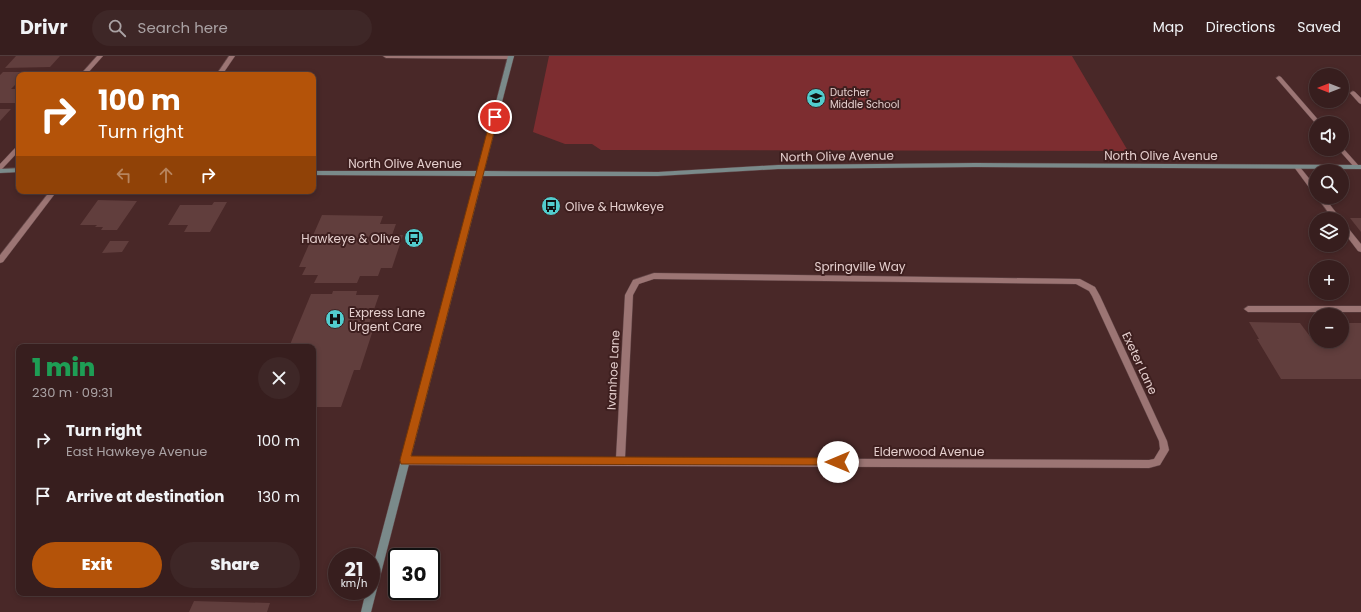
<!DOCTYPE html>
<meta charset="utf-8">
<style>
:root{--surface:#371e1e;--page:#3e2727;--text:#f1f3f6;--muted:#aaa2a4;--line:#513c3c;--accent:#b45309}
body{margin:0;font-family:Poppins,sans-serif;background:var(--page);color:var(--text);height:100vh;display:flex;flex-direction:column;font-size:15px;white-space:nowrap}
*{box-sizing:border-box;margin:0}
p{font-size:13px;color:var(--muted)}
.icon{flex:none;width:22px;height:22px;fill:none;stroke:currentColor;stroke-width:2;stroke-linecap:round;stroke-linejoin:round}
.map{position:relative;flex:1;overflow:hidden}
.details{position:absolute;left:16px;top:288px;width:300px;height:252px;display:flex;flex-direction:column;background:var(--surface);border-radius:8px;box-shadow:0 2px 6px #0003,0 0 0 1px var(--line)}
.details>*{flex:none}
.hud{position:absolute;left:16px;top:16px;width:300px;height:122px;border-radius:8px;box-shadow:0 2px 6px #0003,0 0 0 1px var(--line);background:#b45309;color:#fff;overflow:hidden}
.needle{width:26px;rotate:270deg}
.fabs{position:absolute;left:1309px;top:12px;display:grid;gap:8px}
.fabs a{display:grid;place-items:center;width:40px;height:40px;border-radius:50%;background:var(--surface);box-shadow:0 2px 6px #0003,0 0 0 1px var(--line);font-size:20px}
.speed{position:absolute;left:328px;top:492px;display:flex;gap:8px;font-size:20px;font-weight:700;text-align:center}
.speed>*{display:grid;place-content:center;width:52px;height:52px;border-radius:50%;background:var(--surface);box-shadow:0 2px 6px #0003,0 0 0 1px var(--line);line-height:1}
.speed small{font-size:10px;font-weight:400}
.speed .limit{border:2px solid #111;border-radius:6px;background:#fff;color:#111}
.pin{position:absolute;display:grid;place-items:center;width:34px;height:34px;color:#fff;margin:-17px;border:2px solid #fff;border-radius:50%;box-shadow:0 1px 4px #0007}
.me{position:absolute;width:44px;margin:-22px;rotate:270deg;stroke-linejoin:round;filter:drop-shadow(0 0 3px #0008)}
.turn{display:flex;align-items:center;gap:14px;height:84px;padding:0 16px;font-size:18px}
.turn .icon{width:52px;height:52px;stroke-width:2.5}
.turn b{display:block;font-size:28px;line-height:34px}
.lanes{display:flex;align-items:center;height:38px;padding:0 16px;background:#0003;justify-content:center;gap:20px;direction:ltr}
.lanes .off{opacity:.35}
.round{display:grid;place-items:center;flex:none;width:42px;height:42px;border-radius:21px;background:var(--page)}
.overview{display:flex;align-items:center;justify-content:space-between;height:68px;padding:0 16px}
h1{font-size:24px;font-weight:800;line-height:30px;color:#1e9e55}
.cta{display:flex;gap:8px;margin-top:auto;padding:8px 16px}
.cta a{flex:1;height:46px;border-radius:24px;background:var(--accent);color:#fff;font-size:16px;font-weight:800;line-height:46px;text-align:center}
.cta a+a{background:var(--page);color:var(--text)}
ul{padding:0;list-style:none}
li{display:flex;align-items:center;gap:12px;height:56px;padding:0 16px}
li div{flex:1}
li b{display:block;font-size:15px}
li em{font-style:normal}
header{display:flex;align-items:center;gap:24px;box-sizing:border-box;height:56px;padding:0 20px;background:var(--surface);border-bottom:1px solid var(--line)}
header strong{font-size:19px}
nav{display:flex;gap:22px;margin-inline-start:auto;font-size:14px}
.search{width:280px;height:36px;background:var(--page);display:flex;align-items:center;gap:10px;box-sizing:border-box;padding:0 14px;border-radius:22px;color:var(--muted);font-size:15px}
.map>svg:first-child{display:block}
</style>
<header>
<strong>Drivr</strong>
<div class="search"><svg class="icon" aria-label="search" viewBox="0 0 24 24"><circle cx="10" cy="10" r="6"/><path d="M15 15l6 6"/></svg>Search here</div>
<nav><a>Map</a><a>Directions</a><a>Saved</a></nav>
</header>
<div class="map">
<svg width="1361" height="556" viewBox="0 0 1361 556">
<rect width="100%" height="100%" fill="#492828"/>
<polygon fill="#7d2d30" points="549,0 1072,0 1128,95 601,94 592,88 565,88 533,76"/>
<g fill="#613e3d">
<polygon points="16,0 60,0 50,11 5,12"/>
<polygon points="3,16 28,16 25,19 19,19 19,25 11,33 19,33 19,44 16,47 0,47 0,19"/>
<polygon points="0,53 11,53 0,65"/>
<polygon points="98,144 137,145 117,174 101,174 103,171 95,171 97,169 80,169"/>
<polygon points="214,146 227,146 210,176 184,176 188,169 168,169 180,149 212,149"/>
<polygon points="322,159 383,160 380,168 396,168 392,179 403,179 392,212 381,212 378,220 360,220 357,227 314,227 318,219 302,219 306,211 299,211"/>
<polygon points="1350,162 1361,162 1361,176"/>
<polygon points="110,185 129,185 122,196 102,197"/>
<polygon points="333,235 357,235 356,239 379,239 367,274 373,274 360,314 354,314 341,351 313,351 313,291 289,291 311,238 332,238"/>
<polygon points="1249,266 1300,267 1312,283 1316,283 1316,285 1342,285 1342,267 1361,267 1361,323 1281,323 1257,283 1259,283"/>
<polygon points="194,545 270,547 267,556 189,556"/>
</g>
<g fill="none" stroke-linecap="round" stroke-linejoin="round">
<g stroke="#614546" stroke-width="1">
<g id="lane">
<polygon points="229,0 235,0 222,19 216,19"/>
<polygon points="1279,20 1281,21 1321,67 1316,67 1316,68 1277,23 1276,22"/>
<polygon points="1353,35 1355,36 1361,42 1361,48 1359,47 1350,37"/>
<polygon points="1342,91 1359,110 1359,112 1355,112 1338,93 1342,93"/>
<polygon points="1297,109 1299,110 1316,131 1316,138 1314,138 1294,111"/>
<polygon points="50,135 57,135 3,206 0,207 0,199"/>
<polygon points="1317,141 1324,141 1341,163 1333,163"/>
<polygon points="1342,167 1344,167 1361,188 1361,196 1358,195 1342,174"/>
<polygon points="1248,250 1361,250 1361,256 1248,256 1244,253"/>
</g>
</g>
<g stroke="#614546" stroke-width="1">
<g id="street">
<polygon points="97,0 103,0 86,19 80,19"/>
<polygon points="383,0 513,0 514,1 511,3 386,2"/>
<polygon points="19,89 19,95 2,113 0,114 0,108 17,90"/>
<path d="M654,217L1080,223L1095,231L1100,240L1167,385L1169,394L1160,409L1149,412L405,409L402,408L400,405L402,402L405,401L616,402L625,239L633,224ZM654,223L1076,228L1089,235L1092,240L1159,385L1160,393L1154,403L1149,404L625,402L633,239L639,228Z"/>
</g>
</g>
<g stroke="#614546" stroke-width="1">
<g id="secondary">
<polygon points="508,0 514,0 484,115 658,116 778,109 975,107 1361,109 1361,113 975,111 778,113 658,120 483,120 371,556 361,556 366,535 371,535 371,518 476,120 313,119 313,115 478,115"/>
<polygon points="19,112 19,116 0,117 0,113"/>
</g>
</g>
<use href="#lane" fill="#9c7574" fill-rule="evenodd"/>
<use href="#street" fill="#9c7574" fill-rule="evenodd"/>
<use href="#secondary" fill="#7a8a8a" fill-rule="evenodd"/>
</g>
<polygon fill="#b45309" stroke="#753606" points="495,59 498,61 411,400 838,402 842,403 843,406 842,409 401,408 400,404 491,61"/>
<defs>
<g id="school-disc" transform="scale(1)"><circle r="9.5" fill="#52cdce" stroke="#3e1f1f"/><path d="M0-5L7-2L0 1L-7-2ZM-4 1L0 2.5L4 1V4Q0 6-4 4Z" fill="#111"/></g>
<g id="bus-disc" transform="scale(1)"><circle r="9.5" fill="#52cdce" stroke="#3e1f1f"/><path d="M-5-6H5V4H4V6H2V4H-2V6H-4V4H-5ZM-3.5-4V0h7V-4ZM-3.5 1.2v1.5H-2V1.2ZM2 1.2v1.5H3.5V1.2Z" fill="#111"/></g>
<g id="hospital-disc" transform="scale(1)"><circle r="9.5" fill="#52cdce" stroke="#3e1f1f"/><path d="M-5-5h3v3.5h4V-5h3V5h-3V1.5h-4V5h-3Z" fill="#111"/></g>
</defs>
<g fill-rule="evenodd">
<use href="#school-disc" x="816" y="42"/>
<use href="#bus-disc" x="551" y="150"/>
<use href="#bus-disc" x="414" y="182"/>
<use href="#hospital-disc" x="335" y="263"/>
</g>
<g text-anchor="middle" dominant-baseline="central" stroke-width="4" stroke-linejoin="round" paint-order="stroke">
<g font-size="10" fill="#e5cfce" stroke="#3e1f1f" text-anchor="start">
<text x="830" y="36">Dutcher<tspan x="830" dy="12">Middle School</tspan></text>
</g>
<g font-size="12" fill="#e5cfce" stroke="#3e1f1f">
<text x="1161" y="99">North Olive Avenue</text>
<text transform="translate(837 100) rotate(-1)">North Olive Avenue</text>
<text x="405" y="107">North Olive Avenue</text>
<text x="860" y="210">Springville Way</text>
<text transform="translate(1140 307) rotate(65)">Exeter Lane</text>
<text transform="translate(613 314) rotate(-87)">Ivanhoe Lane</text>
<text x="929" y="395">Elderwood Avenue</text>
</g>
<g font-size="12" fill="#e5cfce" stroke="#3e1f1f" text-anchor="start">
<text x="565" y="150">Olive &amp; Hawkeye</text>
<text x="400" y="182" text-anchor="end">Hawkeye &amp; Olive</text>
<text x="349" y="256">Express Lane<tspan x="349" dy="14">Urgent Care</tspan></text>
</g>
</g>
</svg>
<div class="fabs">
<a><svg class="needle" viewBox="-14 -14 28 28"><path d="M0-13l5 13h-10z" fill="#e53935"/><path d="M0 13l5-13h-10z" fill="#aaa2a4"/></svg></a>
<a><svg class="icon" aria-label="sound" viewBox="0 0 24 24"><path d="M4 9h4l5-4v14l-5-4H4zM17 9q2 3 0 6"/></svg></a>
<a><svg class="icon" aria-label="search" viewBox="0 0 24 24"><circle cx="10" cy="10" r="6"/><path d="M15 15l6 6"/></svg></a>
<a><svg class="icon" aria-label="layers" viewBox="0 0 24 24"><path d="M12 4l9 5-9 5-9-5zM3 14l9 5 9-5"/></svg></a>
<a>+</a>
<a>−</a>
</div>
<div class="speed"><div>21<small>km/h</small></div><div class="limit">30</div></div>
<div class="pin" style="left:495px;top:61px;background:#d93025"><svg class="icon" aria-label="arrive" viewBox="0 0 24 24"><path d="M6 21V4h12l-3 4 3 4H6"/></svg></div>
<svg class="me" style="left:838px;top:406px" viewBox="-20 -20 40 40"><circle r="19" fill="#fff"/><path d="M0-13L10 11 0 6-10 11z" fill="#b45309"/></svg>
<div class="hud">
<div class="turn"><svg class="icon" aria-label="right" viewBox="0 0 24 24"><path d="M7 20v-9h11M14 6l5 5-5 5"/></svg><div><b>100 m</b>Turn right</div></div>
<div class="lanes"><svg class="icon off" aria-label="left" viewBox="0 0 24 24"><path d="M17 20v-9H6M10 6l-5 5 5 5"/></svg><svg class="icon off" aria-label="ahead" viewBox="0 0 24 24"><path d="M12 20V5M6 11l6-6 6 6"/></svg><svg class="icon" aria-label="right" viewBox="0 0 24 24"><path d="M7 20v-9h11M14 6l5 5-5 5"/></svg></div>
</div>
<section class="details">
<div class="overview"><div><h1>1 min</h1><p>230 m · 09:31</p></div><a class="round"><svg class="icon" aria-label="close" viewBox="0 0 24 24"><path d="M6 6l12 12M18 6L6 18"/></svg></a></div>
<ul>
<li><svg class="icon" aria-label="right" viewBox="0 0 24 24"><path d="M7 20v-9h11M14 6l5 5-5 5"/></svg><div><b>Turn right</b><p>East Hawkeye Avenue</p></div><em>100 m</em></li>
<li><svg class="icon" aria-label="arrive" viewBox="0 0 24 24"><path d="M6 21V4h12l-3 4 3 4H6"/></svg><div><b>Arrive at destination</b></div><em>130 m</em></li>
</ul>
<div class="cta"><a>Exit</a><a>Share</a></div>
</section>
</div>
